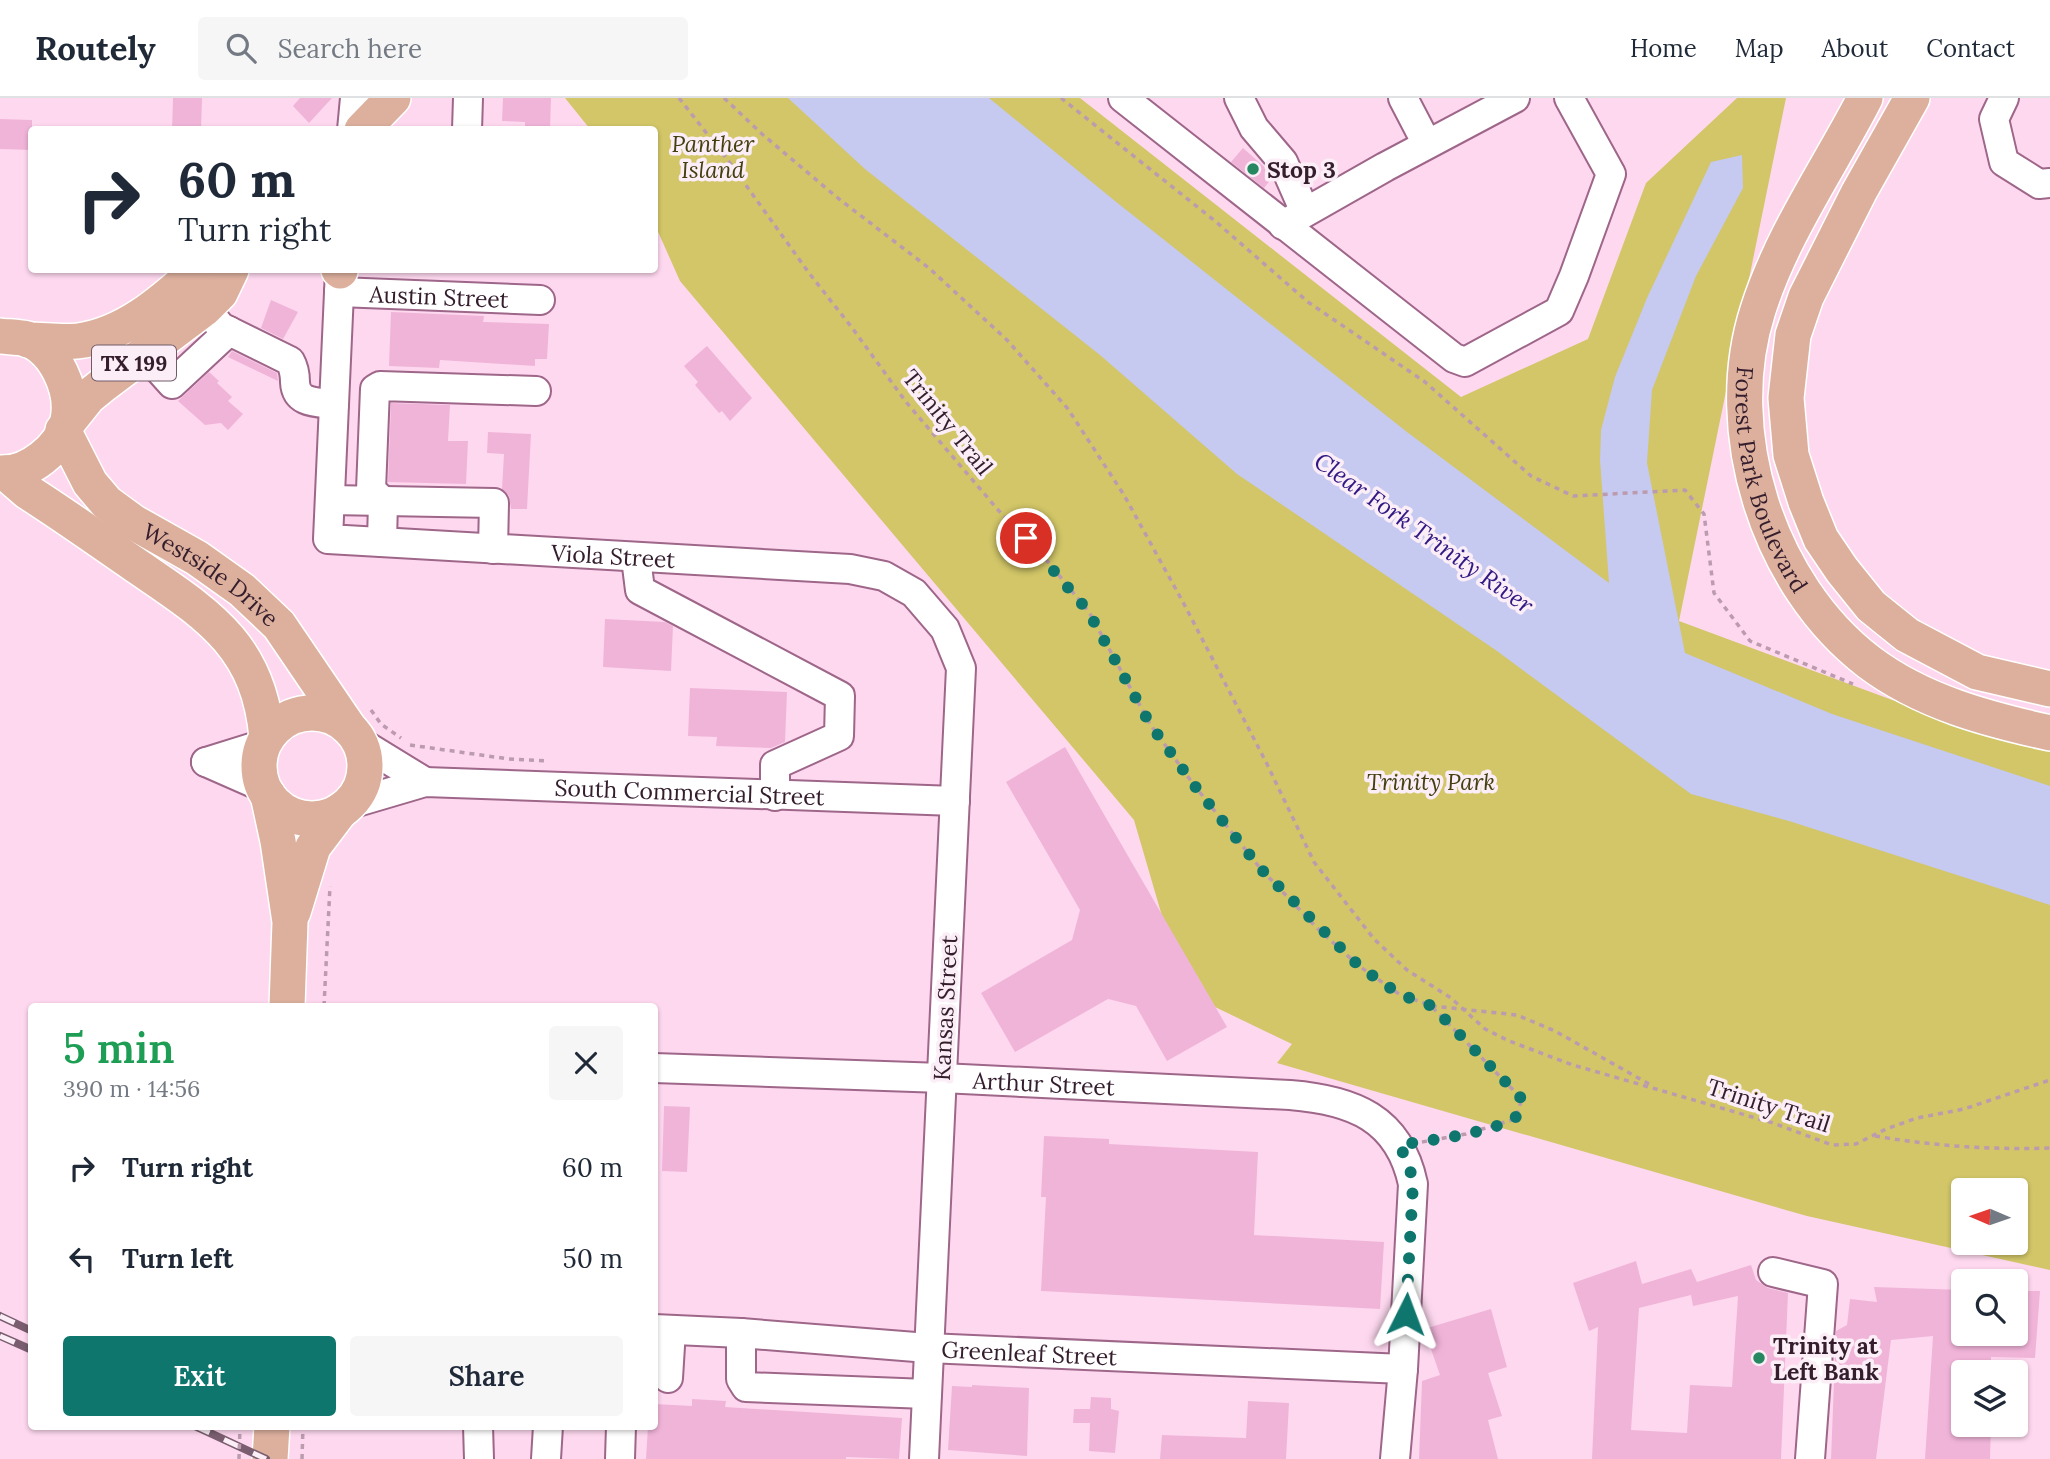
<!DOCTYPE html>
<meta charset="utf-8">
<style>
:root{--surface:#fff;--page:#f6f6f7;--text:#1f2937;--muted:#747a83;--line:#e0e1e3;--accent:#0f766e}
body{margin:0;font-family:Lora,serif;background:var(--page);color:var(--text);height:100vh;display:flex;flex-direction:column;font-size:26px;white-space:nowrap}
*{box-sizing:border-box;margin:0}
p{font-size:23px;color:var(--muted)}
.icon{flex:none;width:38px;height:38px;fill:none;stroke:currentColor;stroke-width:2;stroke-linecap:round;stroke-linejoin:round}
.map{position:relative;flex:1;overflow:hidden}
.side{position:absolute;left:28px;top:905px;width:630px;height:427px;display:flex;flex-direction:column;background:var(--surface);border-radius:7px;box-shadow:0 2px 5px #0004}
.side>*{flex:none}
.banner{position:absolute;left:28px;top:28px;width:630px;height:147px;border-radius:7px;box-shadow:0 2px 5px #0004;background:#fff;color:var(--text);overflow:hidden}
.needle{width:46px;rotate:272deg}
.controls{position:absolute;left:1951px;top:1080px;display:grid;gap:14px}
.controls a{display:grid;place-items:center;width:77px;height:77px;border-radius:7px;background:var(--surface);box-shadow:0 2px 5px #0004;font-size:35px}
.pin{position:absolute;display:grid;place-items:center;width:60px;height:60px;color:#fff;margin:-30px;border:4px solid #fff;border-radius:50%;box-shadow:0 2px 7px #0007}
.me{position:absolute;width:77px;margin:-38px;rotate:3deg;stroke-linejoin:round;filter:drop-shadow(0 0 5px #0008)}
.turn{display:flex;align-items:center;gap:24px;height:147px;padding:0 35px;font-size:32px}
.turn .icon{width:91px;height:91px;stroke-width:2.5}
.turn b{display:block;font-size:49px;line-height:60px}
.round{display:grid;place-items:center;flex:none;width:74px;height:74px;border-radius:7px;background:var(--page)}
.summary{display:flex;align-items:center;justify-content:space-between;height:119px;padding:0 35px}
h1{font-size:42px;font-weight:600;line-height:52px;color:#1e9e55}
.button{display:flex;gap:14px;margin-top:auto;padding:14px 35px}
.button a{flex:1;height:80px;border-radius:7px;background:var(--accent);color:#fff;font-size:28px;font-weight:600;line-height:80px;text-align:center}
.button a+a{background:var(--page);color:var(--text)}
ul{padding:0;list-style:none}
li{display:flex;align-items:center;gap:21px;height:91px;padding:0 35px}
li div{flex:1}
li b{display:block;font-size:26px}
li em{font-style:normal}
header{display:flex;align-items:center;gap:42px;box-sizing:border-box;height:98px;padding:0 35px;background:var(--surface);border-bottom:2px solid var(--line)}
header strong{font-size:33px}
nav{display:flex;gap:38px;margin-inline-start:auto;font-size:24px}
.search{width:490px;height:63px;background:var(--page);display:flex;align-items:center;gap:18px;box-sizing:border-box;padding:0 24px;border-radius:7px;color:var(--muted);font-size:26px}
.map>svg:first-child{display:block}
</style>
<header>
<strong>Routely</strong>
<div class="search"><svg class="icon" aria-label="search" viewBox="0 0 24 24"><circle cx="10" cy="10" r="6"/><path d="M15 15l6 6"/></svg>Search here</div>
<nav><a>Home</a><a>Map</a><a>About</a><a>Contact</a></nav>
</header>
<div class="map">
<svg width="2050" height="1361" viewBox="0 0 2050 1361">
<rect width="100%" height="100%" fill="#fed8ef"/>
<path fill="#d2c668" fill-rule="evenodd" d="M565,0H1080L1461,299L1588,241L1646,85L1737,0H1786L1679,523L1968,630L2050,646V1172L1807,1118L1277,965L1292,946L1215,909L1162,818L1134,722L680,183L655,127L654,32L590,31ZM1964,1092H2016V1144H1964Z"/>
<polygon fill="#c6c9f0" points="788,0 989,0 1115,103 1407,334 1609,485 1600,362 1601,332 1615,279 1647,200 1711,64 1742,57 1743,90 1696,178 1652,292 1647,365 1685,555 1832,616 2050,688 2050,807 1789,723 1691,696 1497,553 1237,376 1100,257 865,71"/>
<g fill="#f1b4d9" fill-rule="evenodd">
<polygon points="173,0 202,0 201,32 172,32"/>
<polygon points="300,0 332,0 309,25 293,8"/>
<polygon points="503,0 551,0 550,32 525,32 525,24 502,23"/>
<polygon points="0,21 32,22 32,52 0,51"/>
<polygon points="1243,50 1269,73 1272,80 1264,90 1231,64"/>
<polygon points="271,202 298,214 283,241 261,230"/>
<polygon points="391,214 484,218 483,224 549,226 547,261 535,261 535,268 440,262 439,270 389,268"/>
<polygon points="707,248 752,300 730,323 722,313 719,315 695,287 698,284 684,268"/>
<polygon points="232,253 277,275 278,283 228,259"/>
<polygon points="209,274 219,283 217,285 232,299 228,303 243,316 228,332 221,325 205,327 178,303"/>
<polygon points="391,305 450,307 448,343 468,343 466,386 388,384"/>
<polygon points="488,334 531,336 527,411 511,411 509,398 502,391 504,356 487,355"/>
<polygon points="605,521 665,524 673,528 671,573 603,569"/>
<polygon points="690,590 787,594 785,644 771,650 716,648 717,639 688,638"/>
<polygon points="1065,649 1227,929 1167,963 1136,908 1108,901 1015,954 981,895 1072,842 1080,812 1006,684"/>
<polygon points="664,1008 690,1009 687,1074 662,1073"/>
<polygon points="1044,1038 1109,1041 1109,1046 1258,1054 1254,1137 1384,1144 1380,1211 1041,1193 1046,1099 1041,1099"/>
<path d="M1636,1163L1642,1186L1691,1171L1697,1184L1751,1167L1756,1182L1768,1190L1788,1195L1781,1361H1592L1598,1229L1589,1233L1573,1185ZM1691,1197L1693,1208L1738,1198L1732,1289L1690,1287L1687,1335L1631,1332L1639,1210Z"/>
<polygon points="1874,1189 1964,1192 1964,1236 2016,1236 2016,1193 2040,1193 2035,1260 1991,1259 1991,1274 1964,1274 1964,1326 1991,1326 1990,1361 1925,1361 1933,1238 1891,1242 1876,1361 1831,1361 1836,1233 1847,1227 1850,1201 1877,1204"/>
<polygon points="1491,1211 1507,1269 1488,1275 1502,1318 1488,1322 1498,1361 1419,1361 1422,1283 1440,1277 1424,1231"/>
<polygon points="972,1287 1029,1290 1027,1358 948,1352 952,1288 972,1289"/>
<polygon points="1091,1299 1111,1300 1111,1311 1119,1313 1115,1355 1089,1353 1090,1325 1073,1325 1074,1311 1090,1311"/>
<polygon points="692,1301 726,1303 725,1309 902,1320 899,1361 846,1359 846,1361 646,1361 648,1328 654,1328 654,1306 692,1308"/>
<polygon points="1248,1303 1289,1305 1286,1361 1160,1361 1162,1337 1246,1340"/>
</g>
<g fill="none" stroke-linecap="round" stroke-linejoin="round">
<g stroke="#9e6689" stroke-width="32">
<g id="minor">
<polyline points="1123,0 1454,260 1465,264 1559,213 1574,178 1611,76 1569,0"/>
<polyline points="1239,0 1254,30 1283,64 1305,114"/>
<polyline points="1403,0 1427,46"/>
<polyline points="2004,0 1994,21 2004,64 2039,86 2050,85"/>
<polyline points="352,32 355,0"/>
<polyline points="467,32 468,0"/>
<polyline points="1283,127 1385,69 1515,0"/>
<path id="s1" d="M340,172L328,441L850,471L884,478L914,495L945,531L961,570L924,1361"/>
<path id="s2" d="M339,194L540,202"/>
<path d="M205,210L221,229L290,263C294,270 295,275 295,284C296,306 317,304 334,306"/>
<polyline points="145,256 172,286 229,233"/>
<polyline points="330,402 494,405 493,451"/>
<polyline points="382,444 383,403 371,392 375,291 380,288 536,293"/>
<polyline points="636,460 640,492 840,598 839,638 775,667 775,698"/>
<polyline points="358,643 425,684"/>
<polyline points="206,664 263,689"/>
<polyline points="206,664 264,646"/>
<path id="s3" d="M347,707L425,684L955,703"/>
<path id="s4" d="M654,970L942,980L1290,997C1353,1002 1399,1020 1413,1086L1403,1271L1395,1361"/>
<polyline points="1773,1174 1823,1186 1810,1361"/>
<path id="s5" d="M654,1231L741,1235L928,1250L1403,1271"/>
<polyline points="741,1235 741,1281 746,1289 927,1296"/>
<polyline points="668,1280 671,1232"/>
<polyline points="478,1328 479,1361"/>
<polyline points="546,1361 548,1328"/>
<polyline points="620,1361 621,1328"/>
</g>
</g>
<g stroke="#fff" stroke-width="38">
<g id="major">
<path id="s6" d="M1865,0C1829,70 1782,136 1758,212C1719,333 1768,487 1869,564C1922,604 1987,621 2050,635"/>
<polyline points="1912,0 1859,94 1806,199 1793,237 1786,300 1791,357 1806,404 1821,441 1842,472 1871,508 1907,537 1977,574 2050,591"/>
<polyline points="362,32 393,0"/>
<polyline points="339,172 340,173"/>
<path d="M0,238C8,239 19,239 27,241C56,252 74,293 68,322C62,350 28,377 0,375"/>
<path d="M28,242C44,242 62,245 78,243C126,237 164,202 198,172"/>
<polyline points="68,324 88,299 104,286 205,210 220,195 231,172"/>
<path id="s7" d="M63,332L90,385L107,405L133,424L197,460L242,492L279,527L349,630"/>
<path d="M6,375L28,394C64,417 99,442 134,466C205,515 259,545 267,640"/>
<circle cx="312" cy="668" r="53"/>
<polyline points="268,697 278,743 290,824 287,908"/>
<polyline points="293,814 313,749 341,712"/>
<polyline points="270,1361 272,1328"/>
</g>
</g>
<g stroke="#bc9baf" stroke-width="3.5" stroke-dasharray="5 5" stroke-linecap="butt">
<polyline points="679,0 730,65 809,175 853,231 906,304 999,413 1040,454 1089,514 1150,626 1194,687 1260,770 1317,830 1359,868 1399,896 1432,908 1517,917 1555,933 1649,986"/>
<polyline points="724,0 762,36 839,101 929,170 1007,242 1068,311 1124,397 1184,506 1267,666 1314,764 1374,841 1407,872 1451,900 1485,931 1509,943 1573,967 1773,1025 1832,1047 1856,1046 1886,1031 1917,1020 1964,1011 2050,982"/>
<polyline points="1061,0 1215,123 1308,204 1425,284 1531,378 1573,398 1685,392 1704,416 1714,495 1750,543 1853,586"/>
<polyline points="371,612 381,626 401,640"/>
<polyline points="410,647 509,661 548,663"/>
<polyline points="324,908 330,788"/>
<path d="M1875,1038C1934,1048 1991,1052 2050,1050"/>
<polyline points="1422,1044 1466,1036 1515,1021 1522,1001 1433,910"/>
<polyline points="302,1361 303,1328"/>
</g>
<use href="#minor" stroke="#fff" stroke-width="28"/>
<use href="#major" stroke="#ddb09e" stroke-width="35"/>
<g stroke="#7a5e70" stroke-width="8">
<g id="rail">
<polyline points="0,1218 32,1233"/>
<polyline points="0,1238 32,1252"/>
<polyline points="195,1328 266,1361"/>
</g>
</g>
<use href="#rail" stroke="#fbeef6" stroke-width="5" stroke-dasharray="16" stroke-linecap="butt"/>
<polyline stroke="#bc9baf" stroke-width="3.5" stroke-dasharray="5 5" stroke-linecap="butt" points="239,1361 240,1328"/>
</g>
<g fill="none" stroke-linecap="round" stroke-linejoin="round">
<path stroke="#0f766e" stroke-width="12" stroke-dasharray="0 21.6" d="M1026,440L1088,513L1150,626L1194,687L1260,770L1359,868L1399,896L1432,908L1522,1001L1515,1021C1478,1037 1438,1041 1399,1047L1409,1066L1413,1086L1406,1216"/>
</g>
<g fill="#268760" stroke="#fbeef6" stroke-width="2.5">
<circle cx="1253" cy="71" r="7"/>
<circle cx="1759" cy="1260" r="7"/>
</g>
<g text-anchor="middle" dominant-baseline="central" stroke-width="7" stroke-linejoin="round" paint-order="stroke">
<rect fill="#fbeef6" stroke="#705c69" stroke-width="2" x="92" y="247.5" width="84" height="35" rx="5"/>
<g font-size="21" font-weight="bold" fill="#341d2c">
<text x="134" y="265">TX 199</text>
</g>
<g font-size="23" font-style="italic" fill="#453e0e" stroke="#fbeef6">
<text x="713" y="45">Panther<tspan x="713" dy="26">Island</tspan></text>
<text x="1431" y="683">Trinity Park</text>
</g>
<g font-size="23" font-weight="bold" fill="#341d2c" stroke="#fbeef6" text-anchor="start">
<text x="1267" y="71">Stop 3</text>
<text x="1773" y="1247">Trinity at<tspan x="1773" dy="26">Left Bank</tspan></text>
</g>
<g font-size="23" fill="#341d2c" stroke="#fbeef6">
<text stroke="none"><textPath href="#s2" startOffset="100">Austin Street</textPath></text>
<text transform="translate(948 324) rotate(51)">Trinity Trail</text>
<text stroke="none"><textPath href="#s6" startOffset="413">Forest Park Boulevard</textPath></text>
<text stroke="none"><textPath href="#s1" startOffset="555">Viola Street</textPath></text>
<text stroke="none"><textPath href="#s7" startOffset="212">Westside Drive</textPath></text>
<text stroke="none"><textPath href="#s3" startOffset="346">South Commercial Street</textPath></text>
<text transform="translate(945 910) rotate(-87)">Kansas Street</text>
<text stroke="none"><textPath href="#s4" startOffset="390">Arthur Street</textPath></text>
<text transform="translate(1769 1007) rotate(18)">Trinity Trail</text>
<text stroke="none"><textPath href="#s5" startOffset="376">Greenleaf Street</textPath></text>
</g>
<g font-size="24" font-style="italic" fill="#2f1884" stroke="#fbeef6">
<text transform="translate(1424 435) rotate(35)">Clear Fork Trinity River</text>
</g>
</g>
</svg>
<div class="controls">
<a><svg class="needle" viewBox="-14 -14 28 28"><path d="M0-13l5 13h-10z" fill="#e53935"/><path d="M0 13l5-13h-10z" fill="#747a83"/></svg></a>
<a><svg class="icon" aria-label="search" viewBox="0 0 24 24"><circle cx="10" cy="10" r="6"/><path d="M15 15l6 6"/></svg></a>
<a><svg class="icon" aria-label="layers" viewBox="0 0 24 24"><path d="M12 4l9 5-9 5-9-5zM3 14l9 5 9-5"/></svg></a>
</div>
<div class="pin" style="left:1026px;top:440px;background:#d93025"><svg class="icon" aria-label="arrive" viewBox="0 0 24 24"><path d="M6 21V4h12l-3 4 3 4H6"/></svg></div>
<svg class="me" style="left:1406px;top:1216px" viewBox="-20 -20 40 40"><path d="M0-17L14 15 0 8-14 15z" fill="#0f766e" stroke="#fff" stroke-width="4"/></svg>
<div class="banner">
<div class="turn"><svg class="icon" aria-label="right" viewBox="0 0 24 24"><path d="M7 20v-9h11M14 6l5 5-5 5"/></svg><div><b>60 m</b>Turn right</div></div>
</div>
<section class="side">
<div class="summary"><div><h1>5 min</h1><p>390 m · 14:56</p></div><a class="round"><svg class="icon" aria-label="close" viewBox="0 0 24 24"><path d="M6 6l12 12M18 6L6 18"/></svg></a></div>
<ul>
<li><svg class="icon" aria-label="right" viewBox="0 0 24 24"><path d="M7 20v-9h11M14 6l5 5-5 5"/></svg><div><b>Turn right</b></div><em>60 m</em></li>
<li><svg class="icon" aria-label="left" viewBox="0 0 24 24"><path d="M17 20v-9H6M10 6l-5 5 5 5"/></svg><div><b>Turn left</b></div><em>50 m</em></li>
</ul>
<div class="button"><a>Exit</a><a>Share</a></div>
</section>
</div>
